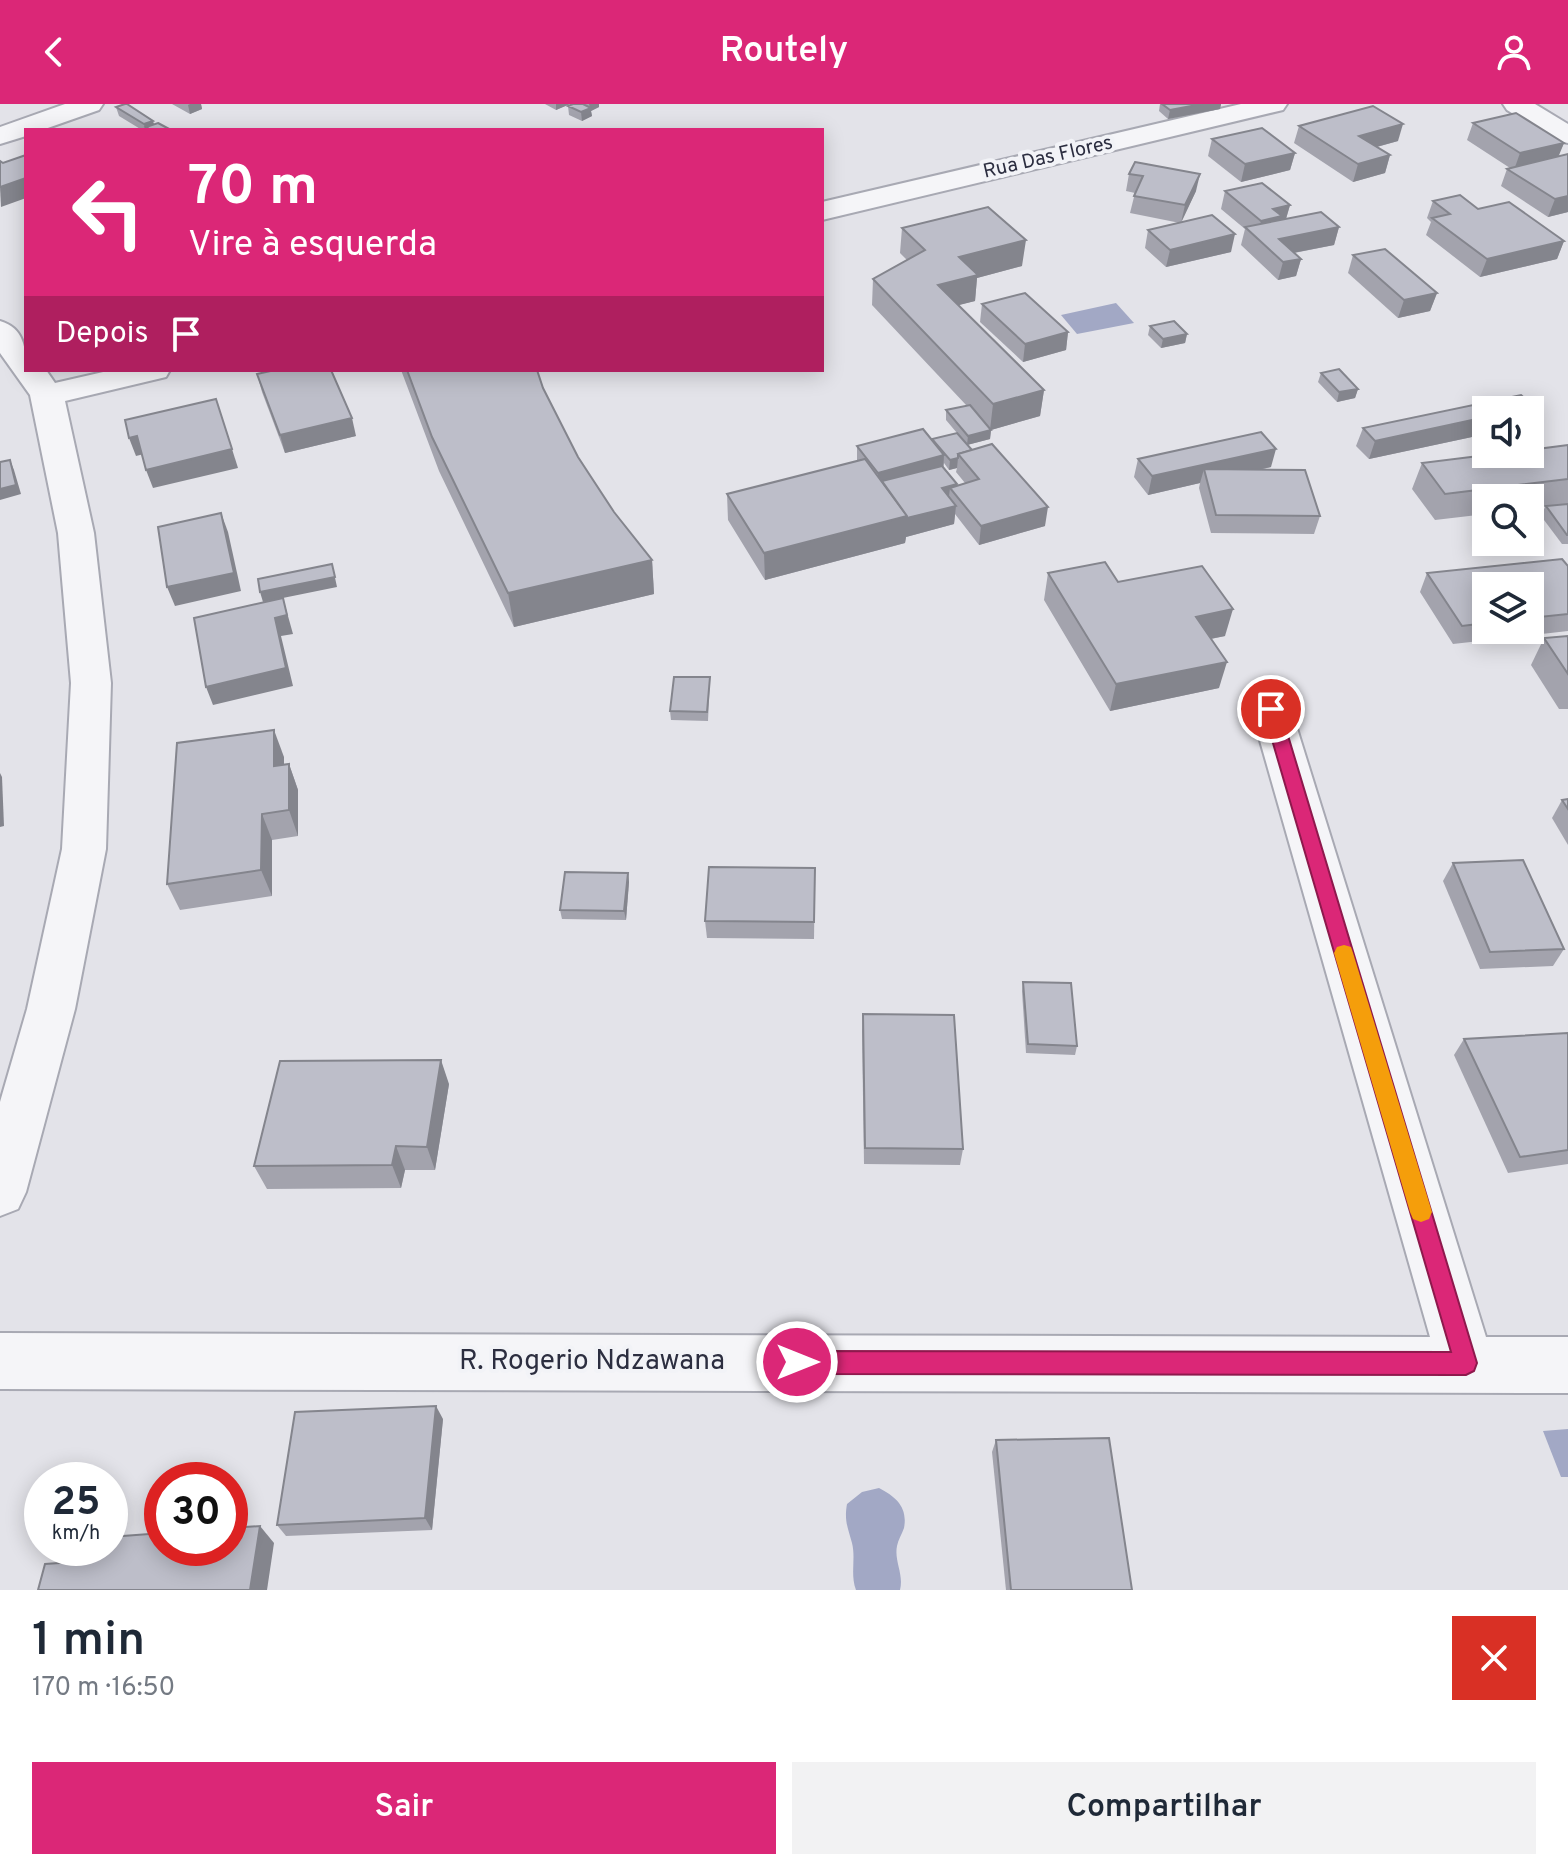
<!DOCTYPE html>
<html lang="pt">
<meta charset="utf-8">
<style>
:root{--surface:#fff;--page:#f2f2f3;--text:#1f2937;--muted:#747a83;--accent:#db2777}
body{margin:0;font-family:Overpass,sans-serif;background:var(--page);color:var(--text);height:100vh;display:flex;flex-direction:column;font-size:30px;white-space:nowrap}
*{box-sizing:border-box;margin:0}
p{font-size:26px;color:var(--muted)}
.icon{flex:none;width:44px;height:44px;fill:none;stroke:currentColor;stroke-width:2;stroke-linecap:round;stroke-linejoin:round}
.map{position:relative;height:1486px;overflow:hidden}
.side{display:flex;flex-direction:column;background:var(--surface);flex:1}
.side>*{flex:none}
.guide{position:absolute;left:24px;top:24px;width:800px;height:244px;border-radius:0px;box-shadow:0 4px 20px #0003;background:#db2777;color:#fff;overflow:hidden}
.buttons{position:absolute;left:1472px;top:292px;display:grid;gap:16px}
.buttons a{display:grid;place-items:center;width:72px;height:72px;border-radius:0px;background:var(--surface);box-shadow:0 4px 20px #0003;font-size:40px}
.speed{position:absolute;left:24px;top:1358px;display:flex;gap:16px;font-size:40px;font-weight:700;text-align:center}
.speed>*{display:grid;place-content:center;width:104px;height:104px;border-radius:50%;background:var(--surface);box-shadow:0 4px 20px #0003;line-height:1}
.speed small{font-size:20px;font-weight:400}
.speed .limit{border:12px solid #d22;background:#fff;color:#111}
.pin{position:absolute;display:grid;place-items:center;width:68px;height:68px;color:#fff;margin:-34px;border:4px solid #fff;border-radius:50%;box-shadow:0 2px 8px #0007}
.me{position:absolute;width:88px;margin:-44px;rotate:90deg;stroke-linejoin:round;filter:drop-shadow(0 0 6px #0008)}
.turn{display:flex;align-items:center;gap:28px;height:168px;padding:0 32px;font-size:36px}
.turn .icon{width:104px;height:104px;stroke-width:2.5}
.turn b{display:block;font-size:56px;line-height:68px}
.then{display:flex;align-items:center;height:76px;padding:0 32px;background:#0003;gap:16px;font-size:30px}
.round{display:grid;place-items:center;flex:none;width:84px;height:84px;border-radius:0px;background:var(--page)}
.headline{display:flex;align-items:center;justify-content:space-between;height:136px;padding:0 32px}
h1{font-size:48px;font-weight:600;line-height:60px}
.action{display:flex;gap:16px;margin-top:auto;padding:16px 32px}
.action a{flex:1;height:92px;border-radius:0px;background:var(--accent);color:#fff;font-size:32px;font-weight:600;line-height:92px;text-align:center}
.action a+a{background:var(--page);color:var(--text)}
header{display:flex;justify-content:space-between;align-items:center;height:104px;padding:0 32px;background:var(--accent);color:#fff;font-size:36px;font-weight:600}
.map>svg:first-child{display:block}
</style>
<header><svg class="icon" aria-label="back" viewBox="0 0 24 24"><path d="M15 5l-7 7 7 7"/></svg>Routely<svg class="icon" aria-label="person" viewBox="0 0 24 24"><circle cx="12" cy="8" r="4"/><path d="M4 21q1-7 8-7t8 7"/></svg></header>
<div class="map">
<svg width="1568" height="1486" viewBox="0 0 1568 1486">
<rect width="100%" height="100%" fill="#e3e3e9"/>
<g fill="#a2a8c5">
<polygon points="1116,199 1134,219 1077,230 1061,211"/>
<polygon points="1568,1325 1568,1373 1561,1373 1543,1327"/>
<path d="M879,1384C896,1393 908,1403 904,1424C902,1430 898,1436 897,1442C894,1457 904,1470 900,1486H856C850,1470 856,1455 852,1439C848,1424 844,1417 847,1400L862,1388Z"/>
</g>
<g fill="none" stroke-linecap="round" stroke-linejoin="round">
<g stroke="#a8a9b3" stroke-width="4">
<g id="minor">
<polygon points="65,0 103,0 99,6 42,26 26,26 26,32 0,40 0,23"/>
<polygon points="1241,0 1287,0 1283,6 822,116 822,98"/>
<polygon points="1503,0 1535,0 1568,20 1568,39 1558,37 1507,6"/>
<path d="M0,217C24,224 26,244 26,266H46L55,279L112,266H170L166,273L65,297L94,429L111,579L106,745L75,905L26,1088L18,1105L0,1112V998L27,905L62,745L71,579L58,429L30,291L0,249Z"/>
<polygon points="1271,591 1285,595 1291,605 1486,1233 1568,1233 1568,1289 0,1285 0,1229 1430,1233 1251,605 1257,595"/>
</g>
</g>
<use href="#minor" fill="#f5f5f8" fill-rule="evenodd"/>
</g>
<g fill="#a3a3ad" fill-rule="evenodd">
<polygon points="172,0 201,0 202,5 190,10"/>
<polygon points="545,0 570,0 556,6"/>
<polygon points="573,0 599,0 599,3 591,7 592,12 582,17 569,11 568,2"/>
<polygon points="1160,0 1221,0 1220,5 1168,15 1159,7"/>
<polygon points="116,3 154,20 171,26 142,26 119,12"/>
<polygon points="1473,19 1564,39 1558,52 1568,50 1568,108 1548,113 1501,82 1507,65 1510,64 1467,36"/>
<polygon points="1299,22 1398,37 1377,43 1390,51 1385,69 1353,78 1294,39"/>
<polygon points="1212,35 1295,49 1290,66 1241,78 1208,52"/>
<polygon points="1135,58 1196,87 1181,118 1231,148 1166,163 1145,144 1148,126 1180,119 1130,109 1135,89 1126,87 1129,70"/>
<polygon points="1225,87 1290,101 1286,115 1339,123 1334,141 1294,149 1301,155 1296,172 1278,176 1241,141 1245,125 1221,105"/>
<polygon points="1433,97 1478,105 1564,137 1557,155 1480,173 1426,131 1431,118 1427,114"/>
<path d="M902,124L1022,162L977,174L975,197L958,201L1044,286L1040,312L991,326L990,335L967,341L1045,422L979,441L955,410L954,420L906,433L905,439L765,476L728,416L727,390L857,357V342L932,336L957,329L946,316V306L967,302L872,201L873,175L907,156L900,149ZM944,359L949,366L957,364L956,368L965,379L956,382L957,380L943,363Z"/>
<polygon points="1353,151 1437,189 1430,207 1398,214 1348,169"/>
<polygon points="982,200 1068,228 1066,246 1023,258 980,218"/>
<polygon points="1150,222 1187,230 1185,239 1161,244 1148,231"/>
<polygon points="401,266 537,266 543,284 578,353 614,408 652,456 654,490 514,523 439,367"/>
<polygon points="1321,269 1358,285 1355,294 1337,298 1318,278"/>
<polygon points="257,270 356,332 285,349 262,288"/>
<polygon points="1521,291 1534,303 1530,313 1530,306 1486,306 1486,330 1369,355 1356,342 1363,324"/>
<polygon points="1568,341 1568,440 1562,440 1541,412 1545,403 1530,405 1530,394 1486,394 1486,410 1435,416 1412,385 1422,359"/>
<polygon points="1138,355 1271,363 1259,366 1320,412 1314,430 1211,429 1199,384 1200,379 1148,391 1134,373"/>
<path d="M1568,462V527L1453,540L1420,488L1427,469ZM1486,482H1530V526H1486Z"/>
<polygon points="1048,469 1118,478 1225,532 1211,535 1219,584 1110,607 1044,496"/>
<polygon points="1568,532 1568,605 1559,605 1531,561 1544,534"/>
<polygon points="710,573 708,617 671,616 670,607"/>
<polygon points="284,653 284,660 289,660 298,686 298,732 272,736 272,792 180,806 167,780"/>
<polygon points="1568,695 1568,741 1552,714 1562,696"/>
<polygon points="1453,759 1564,845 1553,862 1480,865 1443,777"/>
<polygon points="815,764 814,835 707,834 705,817"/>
<polygon points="628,769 629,778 626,816 562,815 560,806"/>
<polygon points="1023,878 1077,942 1075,951 1026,949 1022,887"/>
<polygon points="863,910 963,1045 960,1061 864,1060 862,927"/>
<polygon points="1568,929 1568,1060 1508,1069 1454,951 1464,935"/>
<polygon points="449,980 435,1066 405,1066 401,1084 267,1085 254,1062"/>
<polygon points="443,1315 432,1426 286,1432 277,1421"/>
<polygon points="996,1336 1132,1486 1006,1486 992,1348"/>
</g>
<g fill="#84858d">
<polygon points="190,0 201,0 202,5 190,10 188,1"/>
<polygon points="556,0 570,0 556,6"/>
<polygon points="589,0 599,0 599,3 591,7 592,12 582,17 581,8 590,4"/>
<polygon points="1202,0 1221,0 1220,5 1168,15 1170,6"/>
<polygon points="153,17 156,26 146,23 147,26 145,26 144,20"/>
<polygon points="1403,20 1398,37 1354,49 1359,32"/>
<polygon points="1564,39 1557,56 1514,66 1520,49"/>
<polygon points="1295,49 1290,66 1241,78 1245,60"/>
<polygon points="1390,51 1385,69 1353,78 1358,60"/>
<polygon points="1200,70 1196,87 1181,119 1185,101"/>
<polygon points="26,74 26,94 1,103 0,83"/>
<polygon points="1568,92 1568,108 1548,113 1555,95"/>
<polygon points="1290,101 1285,118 1277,130 1256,135 1261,117 1273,105"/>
<polygon points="1339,123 1334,141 1277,152 1279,135"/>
<polygon points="1235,130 1231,148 1166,163 1170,146"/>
<polygon points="1026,136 1022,162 977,174 975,197 936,207 938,181 959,153"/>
<polygon points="1564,137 1557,155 1480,173 1487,155"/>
<polygon points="1301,155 1296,172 1278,176 1283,158"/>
<polygon points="1437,189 1430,207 1398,214 1404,196"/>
<polygon points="1068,228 1066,246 1023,258 1025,240"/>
<polygon points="1187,230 1185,239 1161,244 1163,235"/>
<polygon points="1358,285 1355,294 1337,298 1339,288"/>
<polygon points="1044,286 1040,312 991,326 990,335 967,341 968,332 990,326 993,300"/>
<polygon points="1534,303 1530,313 1530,306 1521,306"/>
<polygon points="1486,313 1486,330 1369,355 1375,337"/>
<polygon points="352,314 356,332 285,349 280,331"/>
<polygon points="137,332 144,350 136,352 129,334"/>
<polygon points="232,345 238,364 153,384 146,366"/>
<polygon points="1276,345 1271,363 1207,377 1204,365 1200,379 1148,391 1152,372"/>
<polygon points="944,351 943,370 877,387 878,369"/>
<polygon points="958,354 957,364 949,366 950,356"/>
<polygon points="10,356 14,366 21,390 0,396 0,385"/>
<polygon points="957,380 956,391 950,384 948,400 942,384"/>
<polygon points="956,402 954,420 906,433 905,439 765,476 764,449 907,412"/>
<polygon points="1048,403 1045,422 979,441 981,422"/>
<polygon points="221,409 228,428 241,487 175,502 167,483"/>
<polygon points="652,456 654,490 514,523 508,489"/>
<polygon points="332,460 337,483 263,498 260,488"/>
<polygon points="283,494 293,530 281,532 293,582 213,601 206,583 275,514"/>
<polygon points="1233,505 1225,532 1189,539 1196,513"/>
<polygon points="1227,558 1219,584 1110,607 1116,580"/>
<polygon points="274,626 284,653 284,688 274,662"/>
<polygon points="289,660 298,686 298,732 289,706"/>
<polygon points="0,669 2,673 4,722 0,723"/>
<polygon points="262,710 272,736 272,792 261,766"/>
<polygon points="628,769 629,778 626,816 624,807"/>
<polygon points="441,956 449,980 435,1066 427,1043"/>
<polygon points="396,1042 405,1066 401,1084 392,1061"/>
<polygon points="436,1302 443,1315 432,1426 425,1414"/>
<polygon points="260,1422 274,1439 267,1486 250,1486"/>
</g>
<g fill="#bdbec9" stroke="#84858d" stroke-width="2">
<polygon points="125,0 127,0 153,17 144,20 116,3"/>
<polygon points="573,0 583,0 591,4 581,8 568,2"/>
<polygon points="1162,0 1202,0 1170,6"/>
<polygon points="1373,2 1403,20 1359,32 1390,51 1358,60 1299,22"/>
<polygon points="1516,9 1564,39 1520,49 1473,19"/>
<polygon points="158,19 171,26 151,26 146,23"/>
<polygon points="1262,24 1295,49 1245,60 1212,35"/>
<polygon points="1568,50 1568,92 1555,95 1507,65"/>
<polygon points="26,51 26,74 0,83 0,57 3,59"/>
<polygon points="1135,58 1200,70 1185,101 1134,92 1143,72 1129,70"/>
<polygon points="1262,79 1290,101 1273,105 1282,112 1261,117 1225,87"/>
<polygon points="1460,91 1478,105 1509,98 1564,137 1487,155 1432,114 1450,110 1433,97"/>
<polygon points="988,103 1026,136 959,153 978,171 938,181 1044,286 993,300 873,175 925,146 902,124"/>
<polygon points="1321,108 1339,123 1279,135 1301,155 1283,158 1245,123"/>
<polygon points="1212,111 1235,130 1170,146 1148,126"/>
<polygon points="1385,145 1437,189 1404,196 1353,151"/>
<polygon points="1025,189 1068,228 1025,240 982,200"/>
<polygon points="1174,217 1187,230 1163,235 1150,222"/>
<polygon points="1339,265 1358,285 1339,288 1321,269"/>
<polygon points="275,266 331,266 352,314 280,331 257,270"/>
<polygon points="407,266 537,266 543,284 578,353 614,408 652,456 508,489 432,333"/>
<polygon points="1521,291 1534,303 1521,306 1486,306 1486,313 1375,337 1363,324"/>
<polygon points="216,295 232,345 146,366 137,332 129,334 125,316"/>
<polygon points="970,301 991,326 968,332 946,306"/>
<polygon points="923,325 944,351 878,369 857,342"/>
<polygon points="1261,328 1276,345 1152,372 1138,355"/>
<polygon points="957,329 972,346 958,350 958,354 950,356 932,335"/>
<polygon points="992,340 1048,403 981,422 950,384 979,375 958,350"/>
<polygon points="1568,341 1568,375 1445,390 1422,359 1495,350 1530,350 1530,346"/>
<polygon points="865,355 907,412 764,449 727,390"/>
<polygon points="10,356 16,381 0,385 0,358"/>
<polygon points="942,362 957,380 942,384 956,402 907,414 907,412 882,377"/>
<polygon points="1204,365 1305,366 1320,412 1216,411"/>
<polygon points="1568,400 1568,431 1567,431 1546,402"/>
<polygon points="221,409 234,469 167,483 158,423"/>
<polygon points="1562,455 1568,462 1568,510 1530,514 1530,482 1486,482 1486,519 1462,522 1427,469"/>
<polygon points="1105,458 1118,478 1202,462 1233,505 1196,513 1227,558 1116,580 1048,469"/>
<polygon points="332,460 335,473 260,488 258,475"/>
<polygon points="283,494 287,511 275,514 286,564 206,583 194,514"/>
<polygon points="1568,532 1568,570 1544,534"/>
<polygon points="674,573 710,573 707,608 670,607"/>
<polygon points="274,626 274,662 289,660 289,706 262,710 261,766 167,780 177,639"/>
<polygon points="1568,695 1568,705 1562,696"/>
<polygon points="1523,756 1564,845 1490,848 1453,759"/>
<polygon points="709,763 815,764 814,818 705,817"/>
<polygon points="565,768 628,769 624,807 560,806"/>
<polygon points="1023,878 1071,879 1077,942 1028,940"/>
<polygon points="863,910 954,911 963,1045 865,1044"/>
<polygon points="1568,929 1568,1046 1520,1053 1464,935"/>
<polygon points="441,956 427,1043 396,1042 392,1061 254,1062 280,957"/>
<polygon points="436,1302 425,1414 277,1421 295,1308"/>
<polygon points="1109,1334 1132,1486 1011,1486 996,1336"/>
<polygon points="260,1422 250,1486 38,1486 45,1460 89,1457 91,1444 110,1444 110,1433 162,1429 162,1444 230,1444 230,1424"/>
</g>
<polygon fill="#db2777" stroke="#8e194d" stroke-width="2" points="1271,599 1280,605 1477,1259 1474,1267 1466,1271 797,1270 788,1266 785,1258 788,1250 797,1247 1451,1248 1263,605"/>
<polygon fill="#f59e0b" points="1344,841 1351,843 1353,849 1432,1108 1429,1115 1421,1118 1413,1115 1410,1108 1334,849 1337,843"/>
<g text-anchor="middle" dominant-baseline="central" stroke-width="8" stroke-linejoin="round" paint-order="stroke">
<g font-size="20" fill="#2c2e40" stroke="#f2f3f7">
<text transform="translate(1048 54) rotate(-13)">Rua Das Flores</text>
</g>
<g font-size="28" fill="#2c2e40" stroke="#f2f3f7">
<text x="592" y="1258">R. Rogerio Ndzawana</text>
</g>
</g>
</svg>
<div class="buttons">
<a><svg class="icon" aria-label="sound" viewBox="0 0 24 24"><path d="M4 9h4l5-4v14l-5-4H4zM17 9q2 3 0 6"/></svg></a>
<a><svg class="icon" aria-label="search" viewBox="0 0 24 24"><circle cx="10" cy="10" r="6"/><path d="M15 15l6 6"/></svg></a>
<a><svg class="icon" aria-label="layers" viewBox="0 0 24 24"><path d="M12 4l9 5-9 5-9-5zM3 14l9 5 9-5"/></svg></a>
</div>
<div class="speed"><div>25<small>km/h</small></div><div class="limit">30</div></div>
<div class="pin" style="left:1271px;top:605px;background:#d93025"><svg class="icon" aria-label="arrive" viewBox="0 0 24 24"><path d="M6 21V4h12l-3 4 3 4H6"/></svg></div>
<svg class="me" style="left:797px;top:1258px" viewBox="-20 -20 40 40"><circle r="17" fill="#db2777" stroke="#fff" stroke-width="3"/><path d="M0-11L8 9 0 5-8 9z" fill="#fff"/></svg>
<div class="guide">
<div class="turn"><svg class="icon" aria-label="left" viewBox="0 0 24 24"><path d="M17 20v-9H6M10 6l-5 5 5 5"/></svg><div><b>70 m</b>Vire à esquerda</div></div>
<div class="then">Depois<svg class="icon" aria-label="arrive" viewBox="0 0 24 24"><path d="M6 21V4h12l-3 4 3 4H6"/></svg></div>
</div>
</div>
<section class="side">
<div class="headline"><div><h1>1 min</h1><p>170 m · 16:50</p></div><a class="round" style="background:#d93025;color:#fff"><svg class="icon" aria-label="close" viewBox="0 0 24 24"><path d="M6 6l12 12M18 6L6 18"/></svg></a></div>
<div class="action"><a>Sair</a><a>Compartilhar</a></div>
</section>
